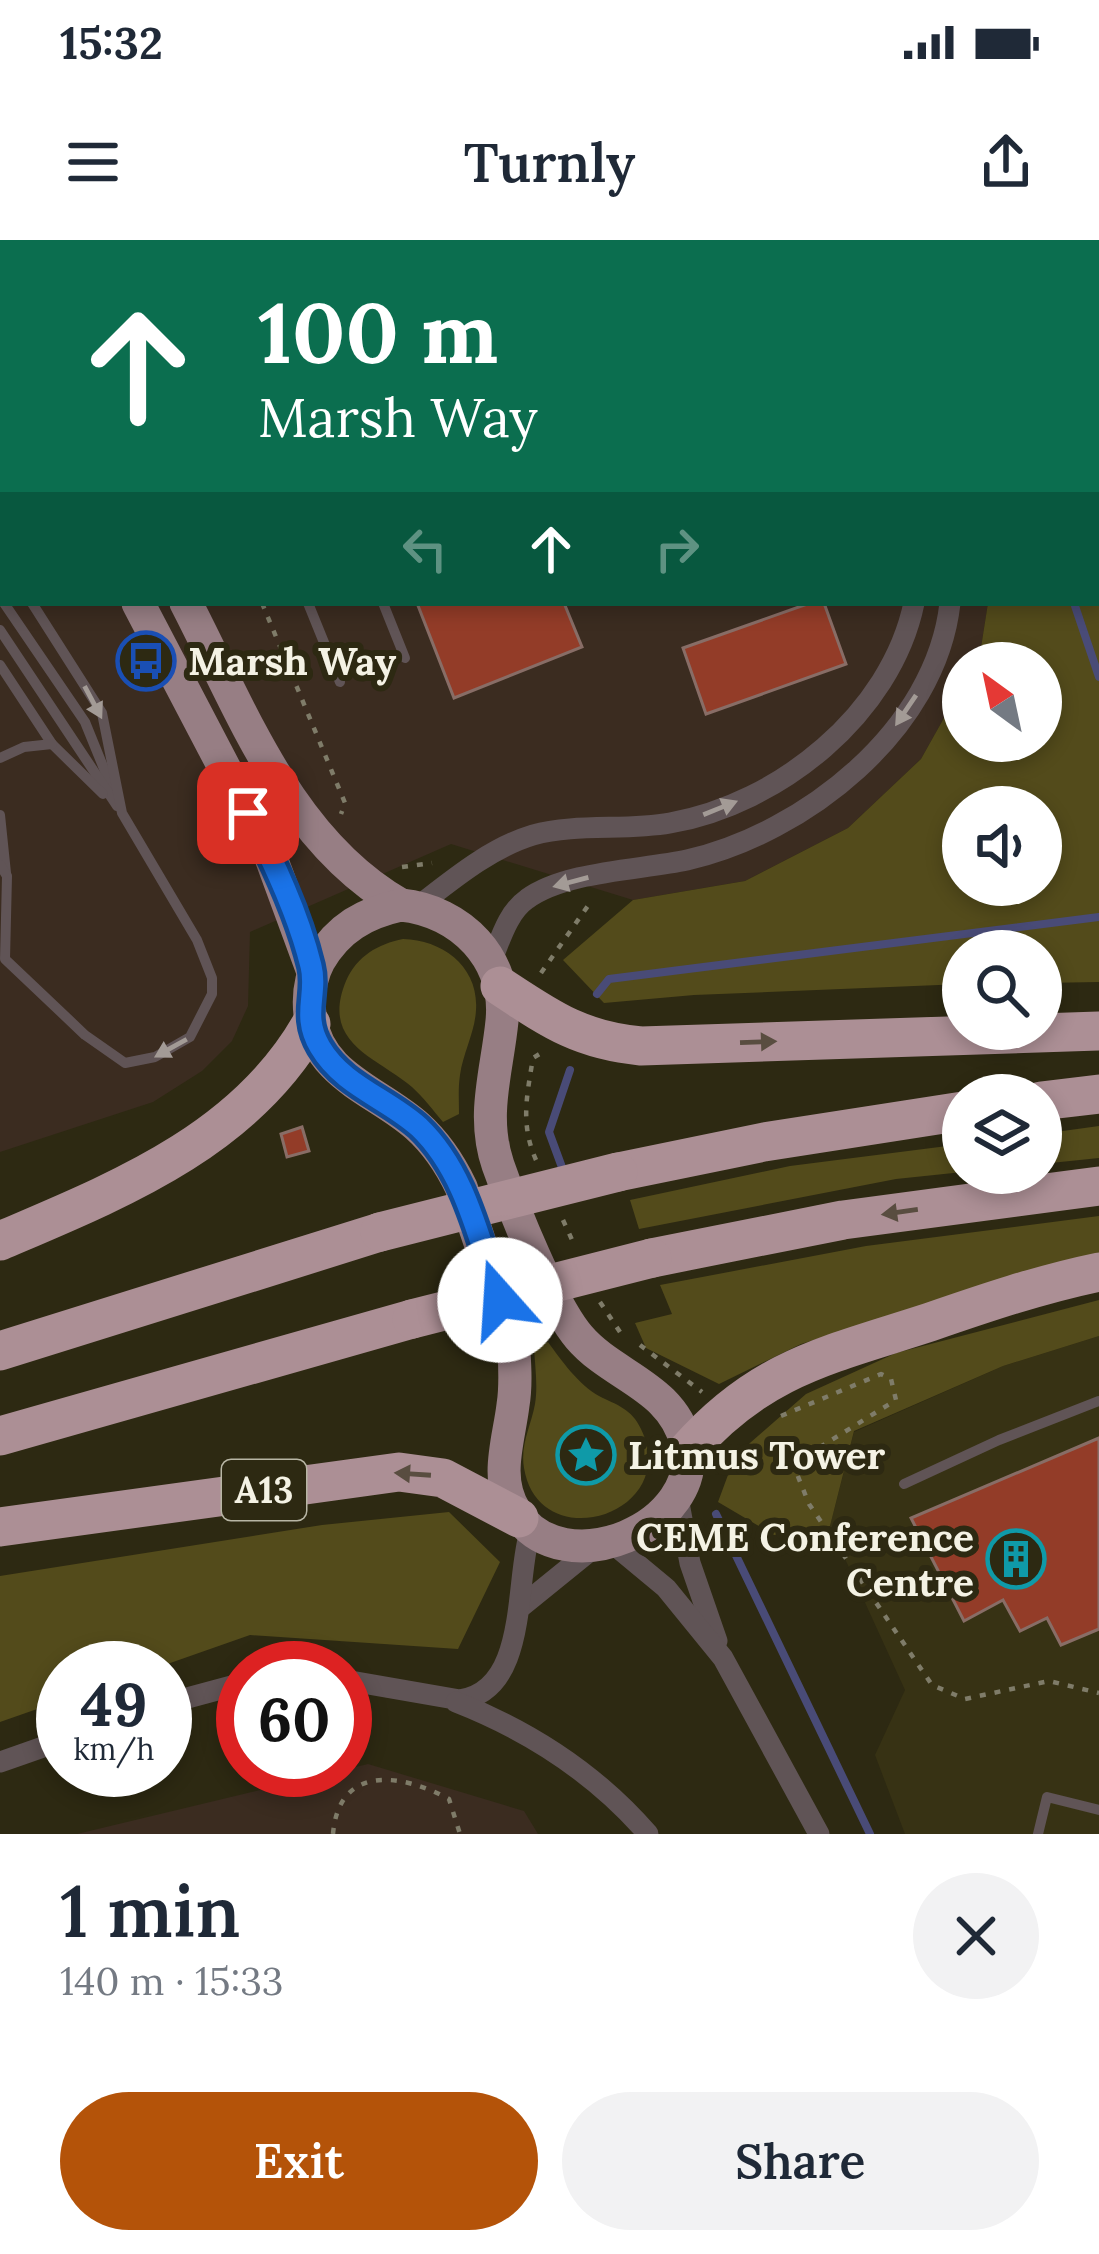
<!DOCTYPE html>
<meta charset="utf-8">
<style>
:root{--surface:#fff;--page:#f2f2f3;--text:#1f2937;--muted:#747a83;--accent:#b45309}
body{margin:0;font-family:Lora,serif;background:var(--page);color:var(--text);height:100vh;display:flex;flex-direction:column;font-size:45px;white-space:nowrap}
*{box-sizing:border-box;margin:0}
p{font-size:39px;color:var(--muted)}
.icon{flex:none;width:66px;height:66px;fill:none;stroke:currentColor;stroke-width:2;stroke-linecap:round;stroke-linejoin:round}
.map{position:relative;height:1594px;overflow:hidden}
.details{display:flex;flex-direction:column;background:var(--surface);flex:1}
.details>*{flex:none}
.guide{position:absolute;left:0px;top:0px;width:1101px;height:366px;box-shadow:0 6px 18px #0003;background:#0b6e4f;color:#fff;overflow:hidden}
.needle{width:78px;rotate:327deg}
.tools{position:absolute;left:942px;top:402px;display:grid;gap:24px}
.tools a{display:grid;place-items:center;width:120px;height:120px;border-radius:50%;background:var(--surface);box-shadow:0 6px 18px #0003;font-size:60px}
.speed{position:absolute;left:36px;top:1401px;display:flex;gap:24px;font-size:60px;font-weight:700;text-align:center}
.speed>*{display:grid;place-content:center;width:156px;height:156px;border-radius:50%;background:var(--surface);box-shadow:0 6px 18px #0003;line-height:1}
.speed small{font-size:30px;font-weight:400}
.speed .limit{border:18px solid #d22;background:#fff;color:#111}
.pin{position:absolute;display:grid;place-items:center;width:102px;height:102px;color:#fff;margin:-51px;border-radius:24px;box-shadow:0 6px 18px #0006}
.me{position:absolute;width:132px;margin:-66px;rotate:341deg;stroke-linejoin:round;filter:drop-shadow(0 0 9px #0008)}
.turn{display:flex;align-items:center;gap:42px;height:252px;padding:0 60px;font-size:54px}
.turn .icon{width:156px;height:156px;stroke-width:2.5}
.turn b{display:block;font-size:84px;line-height:102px}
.lanes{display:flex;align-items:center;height:114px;padding:0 60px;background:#0003;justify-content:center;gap:60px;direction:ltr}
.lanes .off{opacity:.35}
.round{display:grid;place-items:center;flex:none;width:126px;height:126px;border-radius:63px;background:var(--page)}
.summary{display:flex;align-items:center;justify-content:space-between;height:204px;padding:0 60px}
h1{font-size:72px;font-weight:600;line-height:90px}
.button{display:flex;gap:24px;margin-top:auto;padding:24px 60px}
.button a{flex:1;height:138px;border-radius:72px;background:var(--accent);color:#fff;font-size:48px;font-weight:600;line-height:138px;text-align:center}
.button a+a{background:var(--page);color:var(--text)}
.status{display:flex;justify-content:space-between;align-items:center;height:84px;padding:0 60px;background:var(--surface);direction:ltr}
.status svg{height:33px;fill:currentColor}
header{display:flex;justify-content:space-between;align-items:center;height:156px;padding:0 60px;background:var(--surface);font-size:54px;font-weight:600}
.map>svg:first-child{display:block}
</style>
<div class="status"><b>15:32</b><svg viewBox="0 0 49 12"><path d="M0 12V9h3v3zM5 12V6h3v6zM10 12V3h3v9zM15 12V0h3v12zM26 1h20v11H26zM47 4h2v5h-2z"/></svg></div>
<header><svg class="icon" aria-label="menu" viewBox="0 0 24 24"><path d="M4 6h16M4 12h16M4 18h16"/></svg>Turnly<svg class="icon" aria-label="share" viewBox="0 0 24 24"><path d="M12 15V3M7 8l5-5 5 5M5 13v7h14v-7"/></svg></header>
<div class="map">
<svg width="1099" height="1594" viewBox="0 0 1099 1594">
<rect width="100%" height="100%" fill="#2d2912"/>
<g fill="#3b2c20">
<polygon points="0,0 903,0 904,3 3,3 3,363 988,363 980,414 975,423 963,423 963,444 921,519 848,588 745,641 633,660 451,604 250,692 248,766 232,801 202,831 153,862 0,912"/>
<polygon points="368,1524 524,1571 538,1594 77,1594"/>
</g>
<polygon fill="#373214" points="1099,1096 1099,1594 905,1594 875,1515 905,1450 830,1286 854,1192 1003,1126"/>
<g fill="#534b1b" fill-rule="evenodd">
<path d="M903,0H1099V742L1041,743V711H963V744L694,755L604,763L563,720L633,660L745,641L848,588L921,519L963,444V501H1041V423H975L980,414L988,363H1098V3ZM1041,567V645H963V567Z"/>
<path d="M403,699C443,700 479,727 476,770C475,792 463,813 460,835C458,848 459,861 459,874L443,882C433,870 423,857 412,847C377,817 320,804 346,741C357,716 378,704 403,699Z"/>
<polygon points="1099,886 1099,918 1041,924 1041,894"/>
<polygon points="963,904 963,932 896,939 639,989 630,960 790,926"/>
<polygon points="1099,976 1099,1020 1016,1037 801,1104 719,1144 646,1108 635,1083 672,1074 660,1045 866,1006"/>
<polygon points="1099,1060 1099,1096 1003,1126 854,1191 830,1286 774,1295 718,1262 735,1216 806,1154 896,1113"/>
<path d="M548,1102C561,1120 579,1145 599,1156C617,1165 632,1169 641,1189C682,1274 539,1319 524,1228C520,1205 531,1186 535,1164C538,1146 535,1126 534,1108Z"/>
<polygon points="449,1272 500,1322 458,1409 250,1395 156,1428 63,1428 63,1460 0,1482 0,1336 322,1285"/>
</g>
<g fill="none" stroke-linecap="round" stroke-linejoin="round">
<g stroke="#494b77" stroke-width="8">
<polyline points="1060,3 1065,0"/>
<polyline points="1074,363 1099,437"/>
<polyline points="597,754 609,739 1099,677"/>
<polyline points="563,930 549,892 570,830"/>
<polyline points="716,1274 870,1594"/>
</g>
</g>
<g fill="#933c28" stroke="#886d66" stroke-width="3">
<polygon points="417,363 564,363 582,407 454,458"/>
<polygon points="810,363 824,363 846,424 706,474 683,408"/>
<polygon points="302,887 309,911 287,917 281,894"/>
<polygon points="1099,1198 1099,1389 1061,1405 1047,1378 1020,1391 1003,1360 964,1381 911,1278"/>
</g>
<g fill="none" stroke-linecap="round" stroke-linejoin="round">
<g stroke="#7f7c69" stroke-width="4.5" stroke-dasharray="6 9" stroke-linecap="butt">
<polyline points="540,3 543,0"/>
<polyline points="262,363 345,563 341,574"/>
<polyline points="402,627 432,623"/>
<polyline points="541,733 592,660"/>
<path d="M536,920C520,884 527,855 533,818L546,810"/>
<polyline points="563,980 573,1002"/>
<polyline points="600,1062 620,1092"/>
<polyline points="640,1105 702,1152"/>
<polyline points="781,1176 881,1134 891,1139 896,1160 804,1217 797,1234 809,1264 932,1445 965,1459 1049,1441 1099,1453"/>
<path d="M333,1594C339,1523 403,1534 449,1559L460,1594"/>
</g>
<g stroke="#605456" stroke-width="10">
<polyline points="57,0 58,3"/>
<polyline points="319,0 321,3"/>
<polyline points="479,0 480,3"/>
<polyline points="0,337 3,339"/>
<polyline points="4,363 85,482 111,546"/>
<polyline points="308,363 340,442"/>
<polyline points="383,363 405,418"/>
<polyline points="0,390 117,566"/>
<polyline points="0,425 52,504 103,554"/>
<polyline points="0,518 24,507 52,504"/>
<polyline points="0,575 6,633"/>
<polyline points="0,625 7,636 5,719 85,795 125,823 155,817 190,797 212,754 212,738 197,700 122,573 102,473 32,363"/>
<polyline points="904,1244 999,1200 1099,1161"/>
<polyline points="1038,1594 1047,1557 1099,1570"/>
</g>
<g stroke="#605456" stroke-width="21">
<polyline points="785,0 789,3"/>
<polyline points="822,0 823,3"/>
<polyline points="867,0 868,3"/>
<polyline points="417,3 423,0"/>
<polyline points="0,142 3,141"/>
<path d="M417,667C452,640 490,608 533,595C576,583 626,591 670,583C779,564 891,474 914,363"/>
<path d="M491,722C500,701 507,673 527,659C565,631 641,630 687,620C805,593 936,490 950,363"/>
<polyline points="677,1252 690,1323 717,1401"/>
<polyline points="613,1304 666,1348 723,1418 819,1594"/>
<polyline points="522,1366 596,1306"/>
<path d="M345,1440L460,1460C530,1450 514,1338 531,1288"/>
<path d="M456,1462C530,1491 596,1534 648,1594"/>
<polyline points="165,1464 243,1443"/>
<polyline points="0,1522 63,1500"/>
</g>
<g stroke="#977e84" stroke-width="33">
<polyline points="0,9 3,15"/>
<polyline points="0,98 3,103"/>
<polyline points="138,363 270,615 313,732"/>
<path d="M186,363C243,473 289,601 401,665"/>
<path d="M401,665C461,671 508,719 502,781C497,832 481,875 498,925C513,968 551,1064 579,1097C613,1137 672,1146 686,1203C707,1285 562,1348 515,1271C494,1238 509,1200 513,1165C516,1147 515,1129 514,1111C513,1090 503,1069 496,1050C484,1015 473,981 461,947C450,924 436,903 417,886C378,851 317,836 310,775C308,757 310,738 319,721C338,688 365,673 401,665Z"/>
</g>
<g stroke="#ac8f95" stroke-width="39">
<path d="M500,746C550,779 579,800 641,806L1099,791"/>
<polyline points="1041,861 1099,854"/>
<polyline points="618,932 764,902 963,871"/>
<path d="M0,1001C117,951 245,901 311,784"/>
<polyline points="652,1018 843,980 1099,946"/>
<polyline points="0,1111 380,992"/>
<polyline points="0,1196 412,1079"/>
<path d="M688,1210C761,1127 829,1115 930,1082C985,1063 1041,1044 1099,1032"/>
<polyline points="0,1287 399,1232 443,1238 519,1278"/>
</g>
<polyline stroke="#7f7c69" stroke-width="4.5" stroke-dasharray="6 9" stroke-linecap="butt" points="0,141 3,147"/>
<g stroke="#ac8f95" stroke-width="39">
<polyline points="380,992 618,932"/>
<polyline points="412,1079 652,1018"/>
</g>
</g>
<defs><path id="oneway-solid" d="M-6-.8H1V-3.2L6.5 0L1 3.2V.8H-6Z" transform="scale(3)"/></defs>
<g fill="#a39b96">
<use href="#oneway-solid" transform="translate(93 462) rotate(62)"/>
<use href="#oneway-solid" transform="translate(906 470) rotate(124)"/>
<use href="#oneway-solid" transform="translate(720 568) rotate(-22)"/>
<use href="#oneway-solid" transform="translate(571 642) rotate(165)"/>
<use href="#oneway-solid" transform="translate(171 808) rotate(151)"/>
</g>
<g fill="#594d40">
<use href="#oneway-solid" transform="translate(758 802) rotate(-2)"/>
<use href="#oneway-solid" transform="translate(900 972) rotate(172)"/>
<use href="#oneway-solid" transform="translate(413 1234) rotate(-176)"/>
</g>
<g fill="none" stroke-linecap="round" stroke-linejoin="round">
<g stroke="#114b97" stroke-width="30">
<path id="route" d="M248,573C274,622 298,673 311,726C318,754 301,775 320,807C343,846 387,858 419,887C466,932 479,1001 500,1060"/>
</g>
<use href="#route" stroke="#1a73e8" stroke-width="21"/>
</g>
<defs>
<g id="bus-ring" transform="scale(3)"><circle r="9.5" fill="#2d2912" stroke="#1a4fb4" stroke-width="1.5"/><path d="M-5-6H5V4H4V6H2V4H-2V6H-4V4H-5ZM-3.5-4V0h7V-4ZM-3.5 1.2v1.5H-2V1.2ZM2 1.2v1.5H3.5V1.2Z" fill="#1a4fb4"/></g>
<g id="sight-ring" transform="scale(3)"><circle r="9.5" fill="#2d2912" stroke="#0f9aa8" stroke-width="1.5"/><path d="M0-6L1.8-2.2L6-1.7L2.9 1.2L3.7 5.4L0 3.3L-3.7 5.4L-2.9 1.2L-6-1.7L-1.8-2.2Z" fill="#0f9aa8"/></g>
<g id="building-ring" transform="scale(3)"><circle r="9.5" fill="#2d2912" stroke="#0f9aa8" stroke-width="1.5"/><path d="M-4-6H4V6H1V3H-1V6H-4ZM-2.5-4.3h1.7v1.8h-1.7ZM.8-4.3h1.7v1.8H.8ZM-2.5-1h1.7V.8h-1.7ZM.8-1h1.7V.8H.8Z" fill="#0f9aa8"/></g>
</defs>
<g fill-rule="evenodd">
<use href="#bus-ring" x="146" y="421"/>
<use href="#sight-ring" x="586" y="1215"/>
<use href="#building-ring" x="1016" y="1319"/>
</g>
<g text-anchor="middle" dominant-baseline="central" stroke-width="12" stroke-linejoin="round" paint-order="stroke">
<rect fill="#2d2912" stroke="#b8b6a5" stroke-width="3" x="222" y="1220" width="84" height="60" rx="9"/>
<g font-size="36" font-weight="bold" fill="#f4f2e4">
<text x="264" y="1250">A13</text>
</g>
<g font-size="39" font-weight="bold" fill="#f4f2e4" stroke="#2d2912" text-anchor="start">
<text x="188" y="421">Marsh Way</text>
<text x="628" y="1215">Litmus Tower</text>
<text x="974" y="1297" text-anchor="end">CEME Conference<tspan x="974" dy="45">Centre</tspan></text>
</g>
</g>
</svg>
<div class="tools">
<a><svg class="needle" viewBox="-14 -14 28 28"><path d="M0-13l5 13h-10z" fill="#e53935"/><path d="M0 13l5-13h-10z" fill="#747a83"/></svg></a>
<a><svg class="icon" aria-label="sound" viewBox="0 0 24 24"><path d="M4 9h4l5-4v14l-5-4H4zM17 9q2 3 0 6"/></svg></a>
<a><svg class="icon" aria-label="search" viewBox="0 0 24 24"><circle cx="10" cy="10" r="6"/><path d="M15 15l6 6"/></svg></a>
<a><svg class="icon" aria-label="layers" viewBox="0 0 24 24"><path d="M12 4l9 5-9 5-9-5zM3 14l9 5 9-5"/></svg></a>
</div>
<div class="speed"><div>49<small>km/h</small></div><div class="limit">60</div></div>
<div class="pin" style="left:248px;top:573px;background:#d93025"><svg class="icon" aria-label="arrive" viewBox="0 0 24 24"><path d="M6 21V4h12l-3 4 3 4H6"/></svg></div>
<svg class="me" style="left:500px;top:1060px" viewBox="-20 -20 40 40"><circle r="19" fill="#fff"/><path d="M0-13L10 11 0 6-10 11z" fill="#1a73e8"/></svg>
<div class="guide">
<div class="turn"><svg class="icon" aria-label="ahead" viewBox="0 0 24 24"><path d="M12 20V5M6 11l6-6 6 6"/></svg><div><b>100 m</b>Marsh Way</div></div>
<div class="lanes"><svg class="icon off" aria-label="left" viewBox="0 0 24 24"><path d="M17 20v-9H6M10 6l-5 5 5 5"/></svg><svg class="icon" aria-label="ahead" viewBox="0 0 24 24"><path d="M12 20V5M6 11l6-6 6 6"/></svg><svg class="icon off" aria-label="right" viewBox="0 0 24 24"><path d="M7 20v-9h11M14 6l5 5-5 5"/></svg></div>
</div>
</div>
<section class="details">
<div class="summary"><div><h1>1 min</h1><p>140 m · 15:33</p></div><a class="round"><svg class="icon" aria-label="close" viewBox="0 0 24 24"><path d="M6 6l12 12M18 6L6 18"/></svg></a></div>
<div class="button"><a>Exit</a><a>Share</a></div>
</section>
